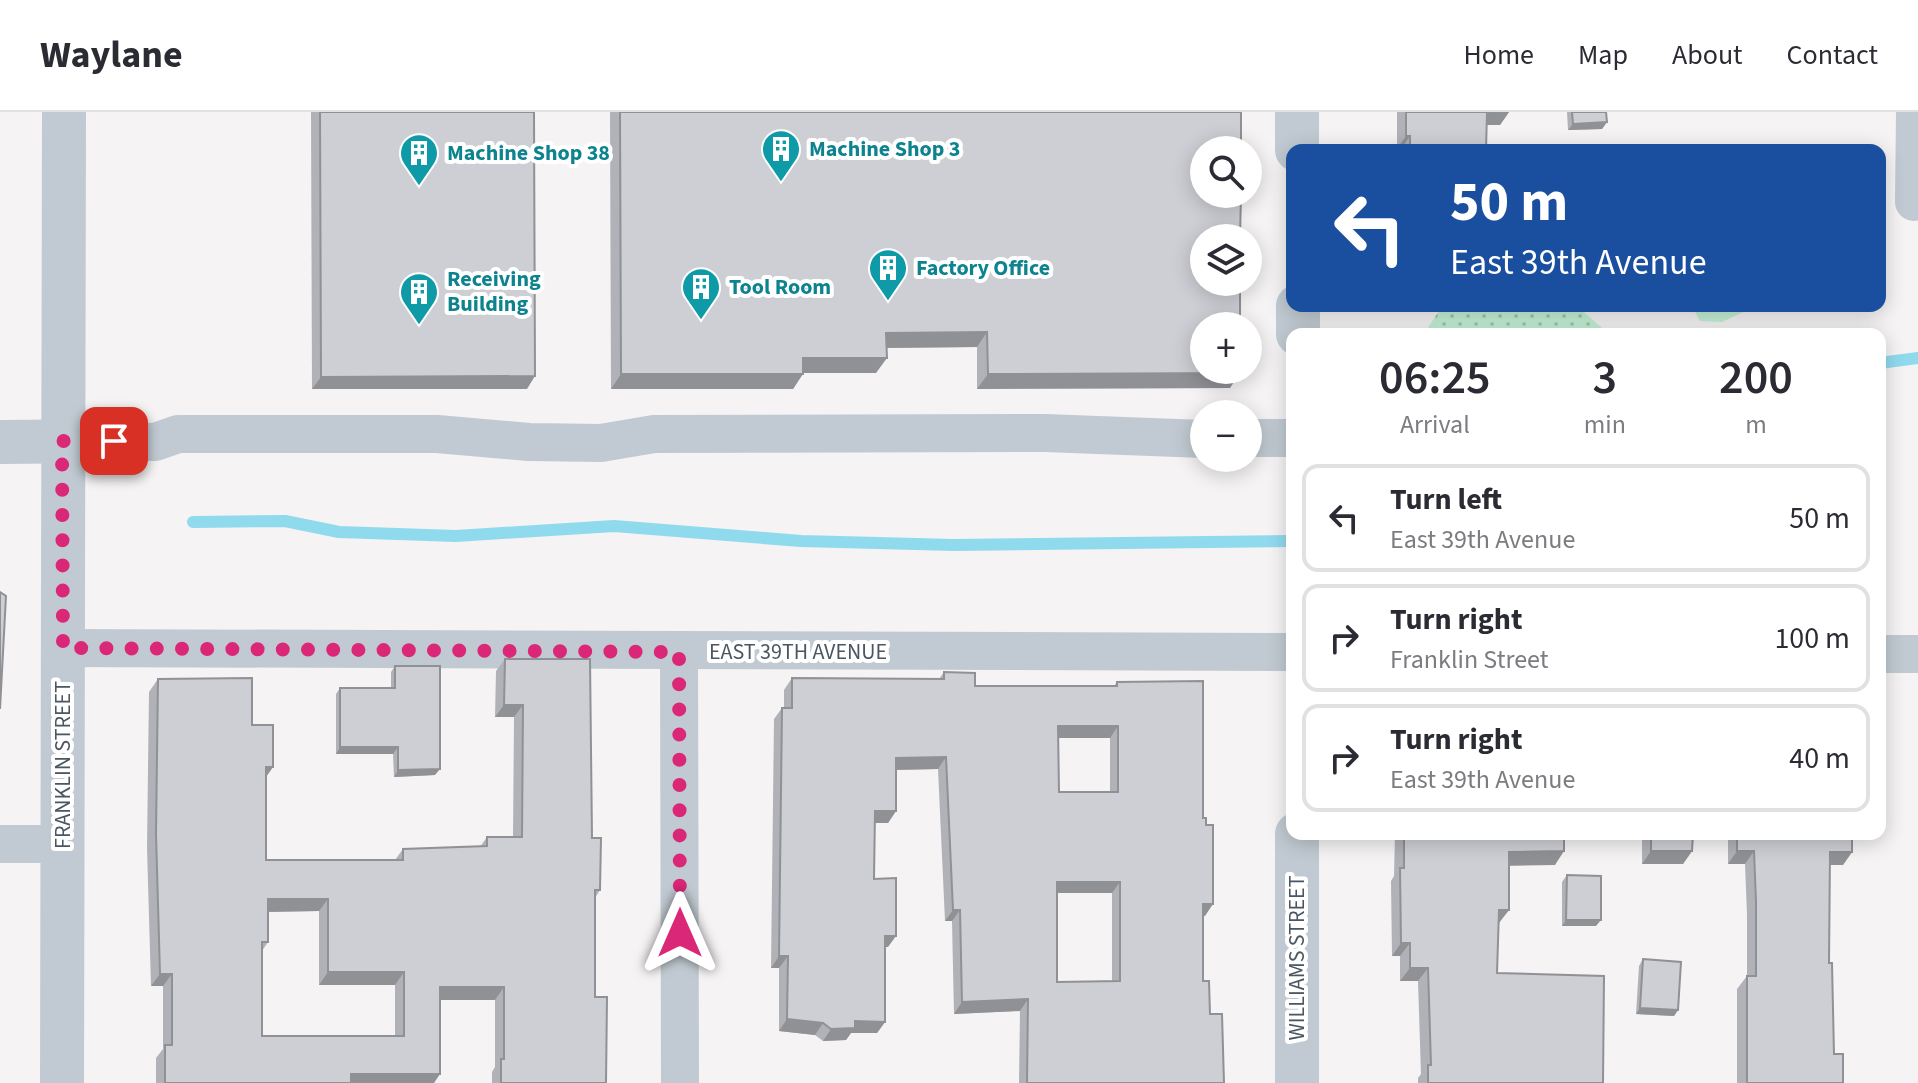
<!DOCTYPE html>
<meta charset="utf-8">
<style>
:root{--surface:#fff;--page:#f2f2f3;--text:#2b2b33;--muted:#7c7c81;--line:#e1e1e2}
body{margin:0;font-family:"Source Sans 3",sans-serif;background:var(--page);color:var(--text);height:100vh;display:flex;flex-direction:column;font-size:30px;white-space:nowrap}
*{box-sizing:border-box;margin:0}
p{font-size:26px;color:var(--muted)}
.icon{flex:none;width:44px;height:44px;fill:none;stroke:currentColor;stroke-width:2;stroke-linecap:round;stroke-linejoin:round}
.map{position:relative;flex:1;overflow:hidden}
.panel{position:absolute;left:1286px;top:216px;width:600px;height:512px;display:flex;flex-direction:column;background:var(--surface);border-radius:16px;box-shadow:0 4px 20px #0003}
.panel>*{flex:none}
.guide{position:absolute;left:1286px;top:32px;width:600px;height:168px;border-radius:16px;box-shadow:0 4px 20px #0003;background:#1a4fa0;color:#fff;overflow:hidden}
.fabs{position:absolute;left:1190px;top:24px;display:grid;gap:16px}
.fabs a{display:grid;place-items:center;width:72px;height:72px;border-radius:50%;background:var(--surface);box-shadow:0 4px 20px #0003;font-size:40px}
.pin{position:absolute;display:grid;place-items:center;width:68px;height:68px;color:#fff;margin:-34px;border-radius:16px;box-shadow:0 4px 12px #0006}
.me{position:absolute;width:88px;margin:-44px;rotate:0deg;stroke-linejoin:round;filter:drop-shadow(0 0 6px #0008)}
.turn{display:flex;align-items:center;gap:28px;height:168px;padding:0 32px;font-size:36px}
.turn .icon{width:104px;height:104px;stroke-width:2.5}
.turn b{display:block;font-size:56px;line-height:68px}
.eta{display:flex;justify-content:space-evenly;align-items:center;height:136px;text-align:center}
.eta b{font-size:48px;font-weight:600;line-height:56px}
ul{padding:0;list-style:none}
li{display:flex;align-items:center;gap:24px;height:108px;margin:0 16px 12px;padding:0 16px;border:4px solid var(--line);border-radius:16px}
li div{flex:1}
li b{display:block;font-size:30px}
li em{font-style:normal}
header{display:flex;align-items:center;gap:48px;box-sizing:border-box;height:112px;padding:0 40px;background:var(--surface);border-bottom:2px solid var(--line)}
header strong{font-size:38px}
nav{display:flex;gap:44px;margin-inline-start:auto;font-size:28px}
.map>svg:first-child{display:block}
</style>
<header>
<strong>Waylane</strong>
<nav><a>Home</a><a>Map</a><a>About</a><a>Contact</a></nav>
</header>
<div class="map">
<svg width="1918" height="971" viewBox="0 0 1918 971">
<defs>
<pattern id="grass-dots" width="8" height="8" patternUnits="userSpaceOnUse" patternTransform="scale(2)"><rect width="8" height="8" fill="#c3f1d5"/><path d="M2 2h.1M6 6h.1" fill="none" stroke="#a0c6b0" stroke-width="1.8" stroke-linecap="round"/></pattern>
</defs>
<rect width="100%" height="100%" fill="#f5f3f3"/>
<polygon fill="url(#grass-dots)" points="1442,194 1577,194 1609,222 1424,222"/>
<polygon fill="#c3f1d5" points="1692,194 1756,194 1722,210 1700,209"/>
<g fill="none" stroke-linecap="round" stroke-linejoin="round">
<g stroke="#90daee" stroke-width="12">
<polyline points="1880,251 1918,246"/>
<polyline points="193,410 285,409 339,420 456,424 614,414 801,429 954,433 1292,429"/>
</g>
<g stroke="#c1cad2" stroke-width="38">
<polyline points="1914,90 1915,0"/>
<polyline points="1248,326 1292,326"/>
<polyline points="114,329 155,330 178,322 437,322 529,330 601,331 654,322 1045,321 1204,327"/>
<polyline points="63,536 1292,540"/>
<polyline points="679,540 680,971"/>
<polyline points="1880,542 1918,542"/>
<polyline points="0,732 63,732"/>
</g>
<g stroke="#c1cad2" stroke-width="44">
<polyline points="1297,0 1297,38"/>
<polyline points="1298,194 1298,222"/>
<polyline points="0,330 114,329"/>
<polyline points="1297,722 1297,971"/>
<polyline points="62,971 64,0"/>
</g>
</g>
<g fill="#b0b2b7" fill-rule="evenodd">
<polygon points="311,0 534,0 527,277 312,277"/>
<polygon points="610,0 1241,0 1230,276 977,277 977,235 886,236 876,261 803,261 793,277 611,277"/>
<polygon points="1397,0 1509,0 1500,13 1487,13 1486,38 1401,38 1401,37 1397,37"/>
<polygon points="1567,0 1606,0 1607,10 1602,17 1568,18"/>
<path d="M505,547L592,726L600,778L595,786V885L606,971H492V960L495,955V888H440L434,971H156V946L163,937V874H151L147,735L149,580L158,567L252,613L273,655L266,664V748H395L403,737L480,735L487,725H513L514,605H495L496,559ZM319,799V873H395V924H262V839L268,830V800Z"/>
<polygon points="395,554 435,663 394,665 393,642 336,642 336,582 340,576 391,576 391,560"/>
<path d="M944,560L975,574H1114L1117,570L1203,706L1205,804H1203V869L1224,971H1019L1020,899L954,902L952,809H945L938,657L896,658V699L888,711H875L874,767L888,835H885V910L877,921H851L846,928L823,929L815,923L779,919V856H771L774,607L782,596H784V578L792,566L939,567ZM1058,626H1110V680H1059ZM1057,781H1112V869L1057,870Z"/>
<polygon points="1395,722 1564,722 1555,753 1509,753 1509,798 1498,811 1497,861 1603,971 1418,971 1418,966 1421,962 1418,869 1400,869 1400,844 1392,844 1391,769 1394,764"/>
<polygon points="1642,722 1693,722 1692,739 1683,752 1642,752"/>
<polygon points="1728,722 1852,722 1852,740 1843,753 1830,753 1829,851 1834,942 1843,971 1737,971 1737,877 1747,864 1747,803 1745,752 1728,752"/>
<polygon points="1567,763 1596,814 1562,814 1562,770"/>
<polygon points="1643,847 1678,898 1674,904 1636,902 1639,854"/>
</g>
<g fill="#909195">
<polygon points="1487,0 1509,0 1500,13 1478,13"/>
<polygon points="1607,10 1602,17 1568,18 1573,12"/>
<polygon points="1406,24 1410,24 1401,37 1397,37"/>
<polygon points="987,220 977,235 876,236 886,221"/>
<polygon points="803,246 887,246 876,261 793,261"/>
<polygon points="1240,261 1230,276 977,277 988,262"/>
<polygon points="621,262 803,262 793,277 611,277"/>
<polygon points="535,264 527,277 312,277 321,265"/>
<polygon points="504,593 523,593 514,605 495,605"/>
<polygon points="1058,614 1118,614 1110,626 1050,626"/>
<polygon points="340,635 398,635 393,642 336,642"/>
<polygon points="946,645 938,657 888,658 896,646"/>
<polygon points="266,655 273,655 264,668"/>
<polygon points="440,657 435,663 394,665 398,658"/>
<polygon points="875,699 896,699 888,711 867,711"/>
<polygon points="1564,739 1555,753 1499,754 1509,740"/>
<polygon points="1651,739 1692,739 1683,752 1642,752"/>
<polygon points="1737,739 1754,739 1745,752 1728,752"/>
<polygon points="1830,740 1852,740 1843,753 1821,753"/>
<polygon points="1057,770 1120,770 1112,781 1049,781"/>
<polygon points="268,787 328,787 319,799 259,800"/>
<polygon points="1203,792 1213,792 1205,804 1195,804"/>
<polygon points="953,798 960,798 952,809 945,809"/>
<polygon points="1499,798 1509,798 1499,811 1489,811"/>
<polygon points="1566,808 1601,808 1596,814 1562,814"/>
<polygon points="885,824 896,824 888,835 877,835"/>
<polygon points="1401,831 1410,831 1400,844 1392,844"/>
<polygon points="779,844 788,844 779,856 771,856"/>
<polygon points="1410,856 1428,856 1418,869 1400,869"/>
<polygon points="328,860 404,860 395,873 319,873"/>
<polygon points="160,862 172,862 163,874 151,874"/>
<polygon points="440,875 504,875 495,888 431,888"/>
<polygon points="1028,887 1020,899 954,902 962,890"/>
<polygon points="1640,896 1678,898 1674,904 1636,902"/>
<polygon points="787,907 823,911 815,923 779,919"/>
<polygon points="855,909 885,910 877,921 851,921 846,928 823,929 831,917"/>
<polygon points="351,962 440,962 434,971 345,971"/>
</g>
<g fill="#cdcfd5" stroke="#909195" stroke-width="2" fill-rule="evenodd">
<polygon points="320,0 534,0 535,264 321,265"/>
<polygon points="620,0 1241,0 1241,38 1204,38 1204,82 1241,82 1240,126 1204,126 1204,170 1240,170 1240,214 1204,214 1204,258 1240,258 1240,261 988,262 987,220 886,221 887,246 803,246 803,262 621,262"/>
<polygon points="1406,0 1503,0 1487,0 1486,38 1410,38 1410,24 1406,24"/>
<polygon points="1572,0 1606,0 1607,10 1573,12"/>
<polygon points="0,480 6,484 0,597"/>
<path d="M505,547H590L592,726H601L600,778H595V885H607L606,971H501V947H504V875H440V962H351V971H165V933H172V862H160L156,722L158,567L252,566V613H273V655H266V748H403V737L487,734V725H522L523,593H504ZM268,787H328V860H404V924H262V830H268Z"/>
<polygon points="395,554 440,554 440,657 398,658 398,635 340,635 340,576 395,576"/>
<path d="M944,560L975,561V574H1117V570L1203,569V706H1206V713H1213V792H1203V869H1209L1210,902H1222L1224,971H1027L1028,887L962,890L960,798H953L946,645L896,646V699H875L874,767L896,766V824H885V910L855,909V916L831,917L823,911L787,907L788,844H779L782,596H792V566L944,567ZM1058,614H1118V680H1059ZM1057,770H1120V869L1057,870Z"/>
<polygon points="1404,722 1564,722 1564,739 1509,740 1509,798 1499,798 1497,861 1604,864 1603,971 1428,971 1428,953 1431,953 1428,856 1410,856 1410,831 1401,831 1400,756 1404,756"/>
<polygon points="1651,722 1693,722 1692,739 1651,739"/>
<polygon points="1737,722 1852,722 1852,740 1830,740 1829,851 1832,851 1834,942 1843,942 1843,971 1747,971 1747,864 1756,864 1756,790 1754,739 1737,739"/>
<polygon points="1567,763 1601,764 1601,808 1566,808"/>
<polygon points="1643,847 1681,850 1678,898 1640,896"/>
</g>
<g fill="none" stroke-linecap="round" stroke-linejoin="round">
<polyline stroke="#db2777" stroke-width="14" stroke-dasharray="0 25.2" points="114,329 62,329 63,536 679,540 680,821"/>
</g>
<defs>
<g id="building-pin" transform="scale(2)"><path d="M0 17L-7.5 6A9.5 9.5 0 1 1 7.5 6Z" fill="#0f9aa8" stroke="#fff"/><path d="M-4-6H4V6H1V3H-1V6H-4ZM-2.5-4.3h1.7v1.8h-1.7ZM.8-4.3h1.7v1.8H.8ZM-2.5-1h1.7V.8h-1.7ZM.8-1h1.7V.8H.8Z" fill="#fff"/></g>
</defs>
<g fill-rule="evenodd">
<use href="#building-pin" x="781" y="37"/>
<use href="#building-pin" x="419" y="41"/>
<use href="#building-pin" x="888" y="156"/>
<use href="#building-pin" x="701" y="175"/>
<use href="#building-pin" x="419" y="180"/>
</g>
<g text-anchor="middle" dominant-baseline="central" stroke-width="8" stroke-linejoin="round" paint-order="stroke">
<g font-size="22" font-weight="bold" fill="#0d838f" stroke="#fff" text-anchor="start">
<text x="809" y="37">Machine Shop 3</text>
<text x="447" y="41">Machine Shop 38</text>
<text x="916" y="156">Factory Office</text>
<text x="447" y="167">Receiving<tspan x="447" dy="25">Building</tspan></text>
<text x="729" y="175">Tool Room</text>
</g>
<g font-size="22" fill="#4a5661" stroke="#fff">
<text x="798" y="540">EAST 39TH AVENUE</text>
<text transform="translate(63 653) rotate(-90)">FRANKLIN STREET</text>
<text transform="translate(1297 846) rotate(-90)">WILLIAMS STREET</text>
</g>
</g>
</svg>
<div class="fabs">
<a><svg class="icon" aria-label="search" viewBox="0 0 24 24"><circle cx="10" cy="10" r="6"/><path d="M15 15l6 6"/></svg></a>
<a><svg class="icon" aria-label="layers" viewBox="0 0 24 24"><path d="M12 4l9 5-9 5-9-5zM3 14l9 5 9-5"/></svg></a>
<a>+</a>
<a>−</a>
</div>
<div class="pin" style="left:114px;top:329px;background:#d93025"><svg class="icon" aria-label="arrive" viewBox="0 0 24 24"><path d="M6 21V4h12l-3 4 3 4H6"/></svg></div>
<svg class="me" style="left:680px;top:821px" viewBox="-20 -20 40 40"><path d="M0-17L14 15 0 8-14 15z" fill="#db2777" stroke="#fff" stroke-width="4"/></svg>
<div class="guide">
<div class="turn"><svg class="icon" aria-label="left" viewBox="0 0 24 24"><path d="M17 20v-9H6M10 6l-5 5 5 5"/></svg><div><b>50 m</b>East 39th Avenue</div></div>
</div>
<section class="panel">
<div class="eta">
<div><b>06:25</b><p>Arrival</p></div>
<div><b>3</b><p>min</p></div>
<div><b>200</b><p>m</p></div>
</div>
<ul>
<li><svg class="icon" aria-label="left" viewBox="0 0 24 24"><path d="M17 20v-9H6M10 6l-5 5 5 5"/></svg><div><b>Turn left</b><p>East 39th Avenue</p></div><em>50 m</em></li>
<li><svg class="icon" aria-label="right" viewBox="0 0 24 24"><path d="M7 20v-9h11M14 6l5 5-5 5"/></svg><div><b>Turn right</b><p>Franklin Street</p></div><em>100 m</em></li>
<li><svg class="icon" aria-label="right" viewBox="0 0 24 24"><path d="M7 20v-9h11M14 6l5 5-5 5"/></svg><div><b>Turn right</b><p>East 39th Avenue</p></div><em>40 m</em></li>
</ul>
</section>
</div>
